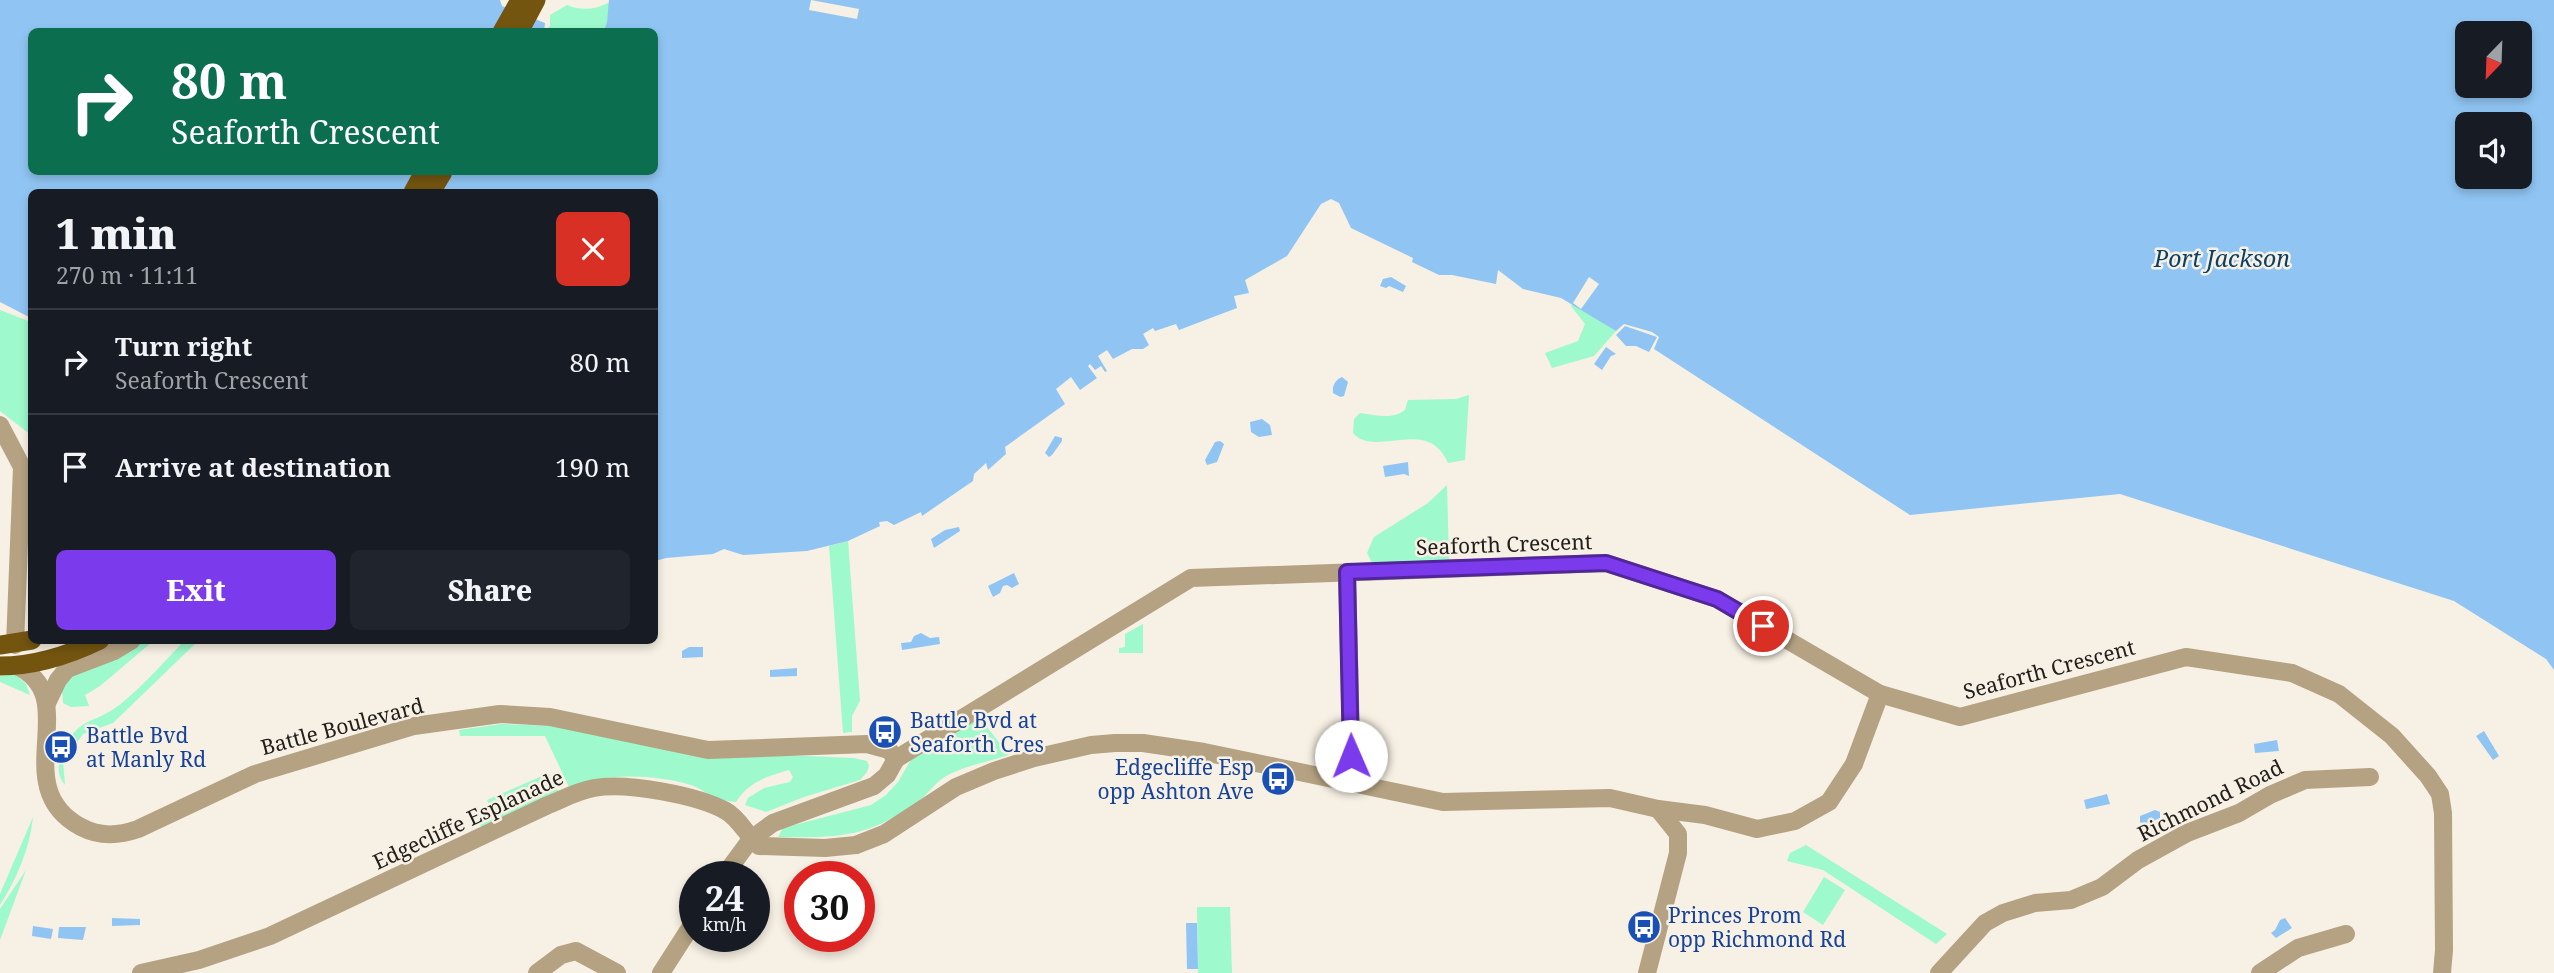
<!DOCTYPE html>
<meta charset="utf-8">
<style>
:root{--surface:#171b24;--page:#20242c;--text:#f1f3f6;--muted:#9ea1a6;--line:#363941;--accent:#7c3aed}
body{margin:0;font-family:"Noto Serif",serif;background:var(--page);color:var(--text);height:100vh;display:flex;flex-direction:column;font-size:26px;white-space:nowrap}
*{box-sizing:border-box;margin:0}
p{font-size:23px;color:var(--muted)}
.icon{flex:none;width:38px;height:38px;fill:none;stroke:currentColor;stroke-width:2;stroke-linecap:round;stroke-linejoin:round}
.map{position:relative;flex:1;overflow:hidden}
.side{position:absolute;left:28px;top:189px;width:630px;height:455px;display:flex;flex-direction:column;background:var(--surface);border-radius:10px;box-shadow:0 4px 10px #0003}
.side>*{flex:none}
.hud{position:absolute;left:28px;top:28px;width:630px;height:147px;border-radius:10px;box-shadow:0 4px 10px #0003;background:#0b6e4f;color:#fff;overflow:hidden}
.needle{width:46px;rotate:203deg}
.controls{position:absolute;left:2455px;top:21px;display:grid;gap:14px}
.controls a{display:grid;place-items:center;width:77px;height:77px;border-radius:10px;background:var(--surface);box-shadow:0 4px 10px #0003;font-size:35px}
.speed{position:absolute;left:679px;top:861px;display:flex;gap:14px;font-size:35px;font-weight:700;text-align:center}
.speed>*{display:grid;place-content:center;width:91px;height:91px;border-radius:50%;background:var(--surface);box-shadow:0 4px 10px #0003;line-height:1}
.speed small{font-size:18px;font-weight:400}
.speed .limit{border:10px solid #d22;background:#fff;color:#111}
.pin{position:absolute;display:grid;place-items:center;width:60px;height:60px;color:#fff;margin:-30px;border:4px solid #fff;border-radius:50%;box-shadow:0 2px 7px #0007}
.me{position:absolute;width:77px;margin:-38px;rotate:359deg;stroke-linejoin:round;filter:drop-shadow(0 0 5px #0008)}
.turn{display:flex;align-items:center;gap:24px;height:147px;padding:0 28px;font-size:32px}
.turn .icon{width:91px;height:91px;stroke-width:2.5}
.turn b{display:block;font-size:49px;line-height:60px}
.round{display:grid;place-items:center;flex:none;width:74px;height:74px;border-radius:10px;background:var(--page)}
.summary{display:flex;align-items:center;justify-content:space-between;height:119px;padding:0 28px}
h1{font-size:42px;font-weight:800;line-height:52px}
.button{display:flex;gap:14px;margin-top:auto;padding:14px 28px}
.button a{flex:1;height:80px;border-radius:10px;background:var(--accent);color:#fff;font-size:28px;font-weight:800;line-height:80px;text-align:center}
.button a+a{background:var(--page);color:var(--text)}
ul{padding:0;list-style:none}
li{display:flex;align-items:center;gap:21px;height:105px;padding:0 28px;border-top:2px solid var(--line)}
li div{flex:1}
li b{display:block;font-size:26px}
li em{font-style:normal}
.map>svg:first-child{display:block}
</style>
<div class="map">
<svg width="2554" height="973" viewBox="0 0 2554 973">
<rect width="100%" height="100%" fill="#f7f0e4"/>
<g fill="#9ef9cd">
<path d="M610,2L607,23L604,31L545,32L550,26V15L567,5C581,11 595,10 610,2Z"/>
<polygon points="1573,303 1616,331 1594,356 1552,368 1545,353 1578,341 1585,324 1571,306"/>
<polygon points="0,310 31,322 31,435 0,411"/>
<path d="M1469,395L1465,460L1448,463C1428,415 1375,459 1353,433L1354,419L1360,413C1376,415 1392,420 1405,410L1408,400L1456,399Z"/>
<polygon points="1447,485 1449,561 1376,566 1371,561 1367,553 1374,537 1428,503"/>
<polygon points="848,541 860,701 852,716 852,732 843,733 829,546"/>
<polygon points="1143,624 1143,653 1119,653 1119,648 1125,647 1125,634"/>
<polygon points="145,641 162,641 152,642 100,686 85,695 89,706 71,707 63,703 62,690 67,675"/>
<path d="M184,641H198L113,723L83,734L63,761L65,785C58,777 57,766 61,756C77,714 95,726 123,702C145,684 165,661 184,641Z"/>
<polygon points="15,674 26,684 30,695 0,682 0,676"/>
<path d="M979,717L1009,755C990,761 965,766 948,775C936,781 930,792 920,800C869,838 838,838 778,837L783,828L871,805L886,795L898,782L912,758Z"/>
<path d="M501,724L574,727L784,755L854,758L867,761L869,766L867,772L860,780L804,797L766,812L745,805L748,798L764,788L790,782L793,777L789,770C768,776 748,782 736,802C731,801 725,801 720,800C710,797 701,788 691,785C652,774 606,773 569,787L545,736H460L459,730Z"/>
<polygon points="549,773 559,793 482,829 476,816 491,809 487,800"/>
<path d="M33,817C30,848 17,878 0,905V894Z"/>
<polygon points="1806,845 1947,934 1936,944 1823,870 1787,861 1790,853"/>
<polygon points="26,870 0,940 0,909"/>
<polygon points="1824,877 1845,890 1823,925 1803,912"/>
<polygon points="1197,907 1230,907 1232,973 1198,973"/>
</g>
<g fill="#90c5f3" fill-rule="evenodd">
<path d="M0,0H500L502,6L545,23L544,32H32V172H654V32L604,31L607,22L609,0H2554V670L2546,659L2454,601L2120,494L1910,515L1654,349L1659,337L1652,332L1624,324L1616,331L1561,298L1523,289L1498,270L1496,284L1452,275H1439L1412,262L1413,258L1351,228L1339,203L1331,199L1321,204L1287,256L1245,280L1249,293L1234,296L1237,308L1179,330L1176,324L1155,331L1153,328L1143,334L1149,345L1143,349H1132L1113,359L1107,350L1098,356L1107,371L1105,372L1101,366L1095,370L1090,364L1088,366L1097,378L1080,390L1071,377L1056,389L1065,404L1005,447L1006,454L988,470L986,463L974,474L973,481L922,516L921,512L894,525L887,521L879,522L880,526L848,541L807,551L743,555L724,549L713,554L666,558L655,561L654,192H32L31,318L29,317L0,302ZM2468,33H2520V86H2468ZM2468,124H2520V177H2468Z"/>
<polygon points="1391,277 1406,286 1403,292 1389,286 1386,288 1380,286 1383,279"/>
<polygon points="1625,326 1657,337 1649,352 1636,346 1626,346 1616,335"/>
<polygon points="1606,347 1616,354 1611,356 1602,370 1594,364"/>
<path d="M1342,377L1348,382L1344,396L1340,397L1333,393C1332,386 1335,380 1342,377Z"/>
<polygon points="1262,419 1270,425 1272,435 1259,437 1251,432 1250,422"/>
<polygon points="1055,436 1062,438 1062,441 1052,455 1049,457 1045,453"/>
<polygon points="1220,441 1224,444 1217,462 1207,465 1205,460 1215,442"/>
<polygon points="1408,462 1409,476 1404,474 1385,477 1383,466"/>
<polygon points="959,527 960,531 934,548 931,539 945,530"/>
<polygon points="1014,573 1019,584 1012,588 1007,585 1003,586 1000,593 993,597 988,586"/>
<polygon points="921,633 930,638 939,637 940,644 902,650 901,643 911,642 914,636"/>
<polygon points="689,647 703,647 703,657 682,658 682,651"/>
<polygon points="797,668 797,676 770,677 770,670"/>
<polygon points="2484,731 2499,756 2493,760 2476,736"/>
<polygon points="2277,740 2279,751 2255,753 2254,744"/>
<polygon points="2107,794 2110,804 2086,809 2084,800"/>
<polygon points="2155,810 2160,812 2160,818 2144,825 2140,822 2140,816"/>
<polygon points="112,918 140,919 140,925 112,926"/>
<polygon points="2285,918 2292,928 2276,938 2271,933 2275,930 2280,920"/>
<polygon points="1186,923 1197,923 1198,969 1187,969"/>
<polygon points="33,926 53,929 51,939 32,936"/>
<polygon points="59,927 86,927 83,940 58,938"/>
</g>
<g fill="#f7f0e4">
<polygon points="811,0 859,9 857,19 809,10"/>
<polygon points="1589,277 1599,284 1581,309 1573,303"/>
</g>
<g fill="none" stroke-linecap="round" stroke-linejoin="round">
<g stroke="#b4a282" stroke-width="18">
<polyline points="0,425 22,467 15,645"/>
<polyline points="1347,572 1352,782"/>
<path d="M17,666C85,698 5,786 81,827C100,837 118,836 138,829L255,774L414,726L500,714L550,717L708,750L867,744L889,750L896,759"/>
<polyline points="47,703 58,680 67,669 114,651 132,640"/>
<polyline points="723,877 751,839 773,823 874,786 887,775 896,759 1191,578 1606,563 1717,599 1880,694 1960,717 2186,657 2292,673 2339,694 2392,736 2428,776 2440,794 2443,813 2444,950 2442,973"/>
<path d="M141,973L199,960L270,936L548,805C563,799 577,791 594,788C626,782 697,795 726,811C740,819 747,836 759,846L825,848L856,845L884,834L956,787L994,771L1034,758L1091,745L1115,743H1143L1204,752L1443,802L1610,798L1658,809L1705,815L1757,829L1795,821L1829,802L1854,764L1880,694"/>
<polyline points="537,973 561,955 576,951 617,973"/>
<polyline points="661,973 695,920"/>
<polyline points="1647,973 1678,853 1678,834 1658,809"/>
<polyline points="1939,973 1985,923 2003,913 2035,903 2071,900 2102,887 2138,860 2187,833 2239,813 2270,795 2305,780 2370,777"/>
<polyline points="2260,973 2298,948 2346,934"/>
</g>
<g stroke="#745510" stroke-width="19">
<polyline points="502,32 520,0"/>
<polyline points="519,32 536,0"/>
<polyline points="413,192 424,172"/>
<polyline points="431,192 443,172"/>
<polyline points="0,645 32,640"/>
<path d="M0,666C34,666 69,655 100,640"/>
</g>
</g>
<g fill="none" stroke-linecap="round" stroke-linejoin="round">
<g stroke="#51269a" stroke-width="18">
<polyline id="route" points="1351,756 1347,572 1606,563 1717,599 1763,626"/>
</g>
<use href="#route" stroke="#7c3aed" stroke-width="12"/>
</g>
<defs>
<g id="bus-disc" transform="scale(1.75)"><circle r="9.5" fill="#1a4fb4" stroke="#f7f0e4"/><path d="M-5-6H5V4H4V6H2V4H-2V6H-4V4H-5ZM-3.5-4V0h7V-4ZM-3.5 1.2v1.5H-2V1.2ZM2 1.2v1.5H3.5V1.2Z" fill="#fff"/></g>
</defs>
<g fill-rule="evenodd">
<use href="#bus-disc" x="885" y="732"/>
<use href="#bus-disc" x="61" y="747"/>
<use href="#bus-disc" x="1278" y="779"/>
<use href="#bus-disc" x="1644" y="927"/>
</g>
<g text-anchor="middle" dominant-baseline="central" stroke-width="5" stroke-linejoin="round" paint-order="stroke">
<g font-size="21" fill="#23201c" stroke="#f7f0e4">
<text transform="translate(1504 544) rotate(-2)">Seaforth Crescent</text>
<text transform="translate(2049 669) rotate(-15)">Seaforth Crescent</text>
<text transform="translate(342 726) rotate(-15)">Battle Boulevard</text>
<text transform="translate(2210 800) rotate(-26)">Richmond Road</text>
<text transform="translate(468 819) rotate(-25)">Edgecliffe Esplanade</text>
</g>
<g font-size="21" fill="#164399" stroke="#f7f0e4" text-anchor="start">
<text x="910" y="720">Battle Bvd at<tspan x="910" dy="24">Seaforth Cres</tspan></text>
<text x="86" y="735">Battle Bvd<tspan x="86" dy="24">at Manly Rd</tspan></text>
<text x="1254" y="767" text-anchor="end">Edgecliffe Esp<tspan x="1254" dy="24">opp Ashton Ave</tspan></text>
<text x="1668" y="915">Princes Prom<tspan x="1668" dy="24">opp Richmond Rd</tspan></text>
</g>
<g font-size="23" font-style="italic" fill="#0d4066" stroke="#f7f0e4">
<text x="2222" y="258">Port Jackson</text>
</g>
</g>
</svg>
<div class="controls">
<a><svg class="needle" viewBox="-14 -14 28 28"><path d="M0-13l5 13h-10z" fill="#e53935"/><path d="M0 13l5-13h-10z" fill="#9ea1a6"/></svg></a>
<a><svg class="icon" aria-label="sound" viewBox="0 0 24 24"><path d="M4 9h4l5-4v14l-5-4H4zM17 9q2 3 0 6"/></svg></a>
</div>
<div class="speed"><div>24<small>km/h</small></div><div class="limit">30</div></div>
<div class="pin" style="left:1763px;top:626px;background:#d93025"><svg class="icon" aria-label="arrive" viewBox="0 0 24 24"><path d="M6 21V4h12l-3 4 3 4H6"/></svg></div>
<svg class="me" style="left:1351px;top:756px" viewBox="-20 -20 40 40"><circle r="19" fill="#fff"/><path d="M0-13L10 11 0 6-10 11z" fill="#7c3aed"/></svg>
<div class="hud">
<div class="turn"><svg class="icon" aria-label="right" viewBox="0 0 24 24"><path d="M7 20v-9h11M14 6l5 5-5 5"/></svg><div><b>80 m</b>Seaforth Crescent</div></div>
</div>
<section class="side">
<div class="summary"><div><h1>1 min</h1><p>270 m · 11:11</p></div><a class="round" style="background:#d93025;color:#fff"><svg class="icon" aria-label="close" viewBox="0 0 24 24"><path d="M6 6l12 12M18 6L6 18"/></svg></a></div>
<ul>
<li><svg class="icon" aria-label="right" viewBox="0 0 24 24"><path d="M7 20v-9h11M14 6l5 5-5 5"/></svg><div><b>Turn right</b><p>Seaforth Crescent</p></div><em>80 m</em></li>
<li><svg class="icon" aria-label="arrive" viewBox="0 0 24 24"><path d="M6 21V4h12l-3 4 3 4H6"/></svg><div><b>Arrive at destination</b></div><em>190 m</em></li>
</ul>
<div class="button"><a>Exit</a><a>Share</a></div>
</section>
</div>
